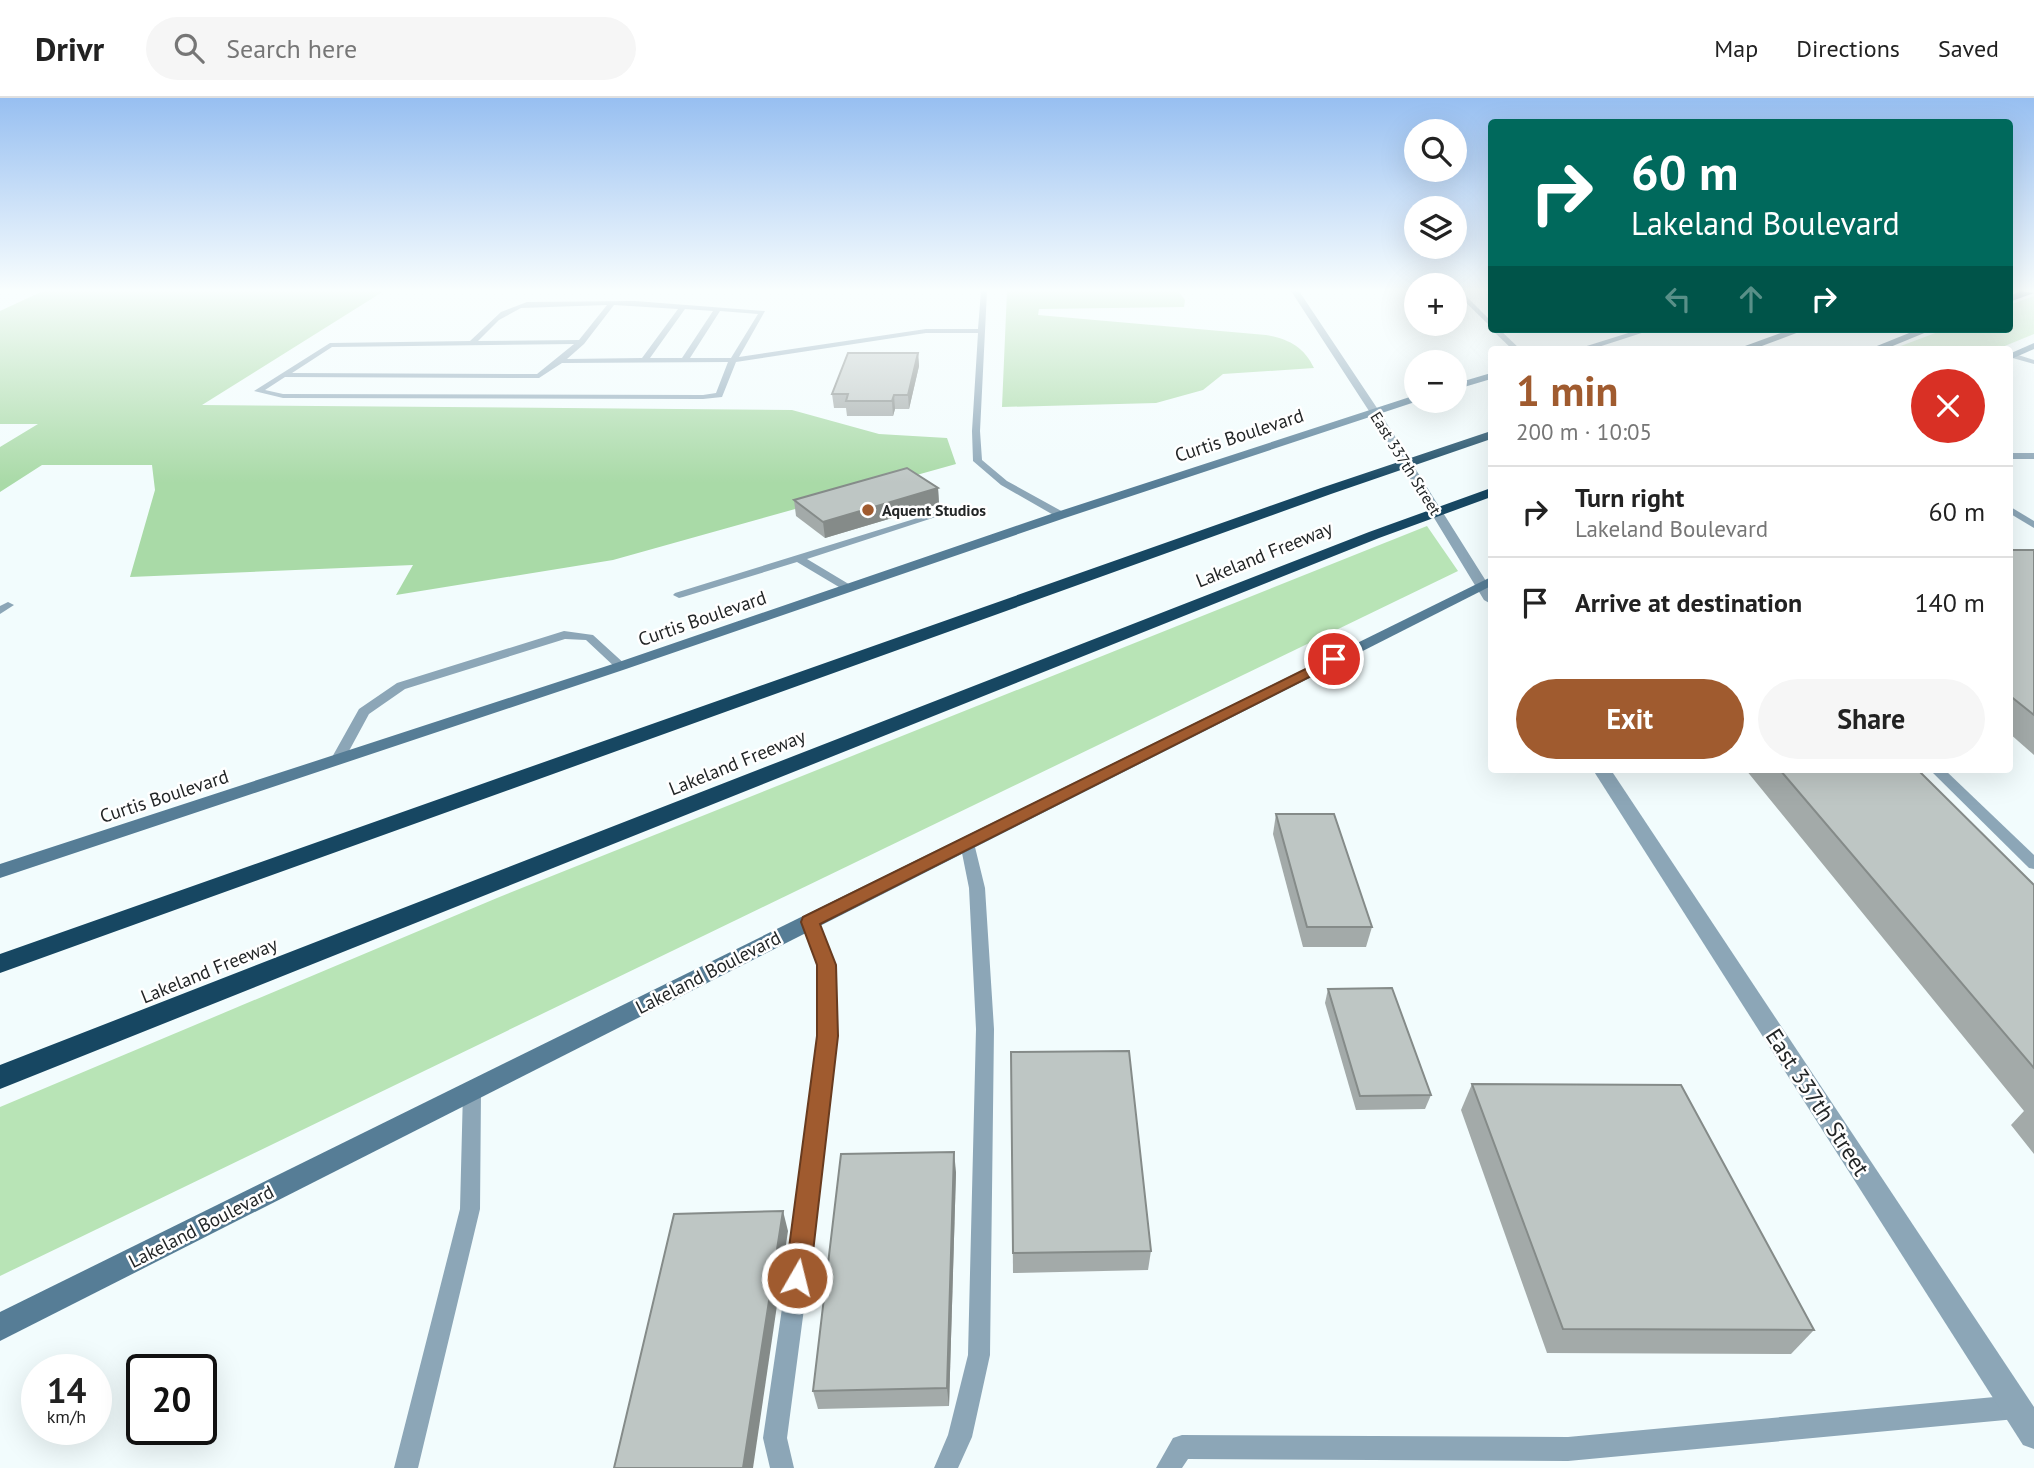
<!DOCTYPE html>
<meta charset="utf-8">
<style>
:root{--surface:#fff;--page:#f6f6f6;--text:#222;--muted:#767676;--line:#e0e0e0;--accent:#a05b2f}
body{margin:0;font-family:"PT Sans",sans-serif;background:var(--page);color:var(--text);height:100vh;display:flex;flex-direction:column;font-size:26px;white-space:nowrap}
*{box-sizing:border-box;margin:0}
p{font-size:23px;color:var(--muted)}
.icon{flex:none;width:38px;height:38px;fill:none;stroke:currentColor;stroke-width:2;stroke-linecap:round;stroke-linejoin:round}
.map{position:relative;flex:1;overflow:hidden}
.panel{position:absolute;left:1488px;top:248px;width:525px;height:427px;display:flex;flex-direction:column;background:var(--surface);border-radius:7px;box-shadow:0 7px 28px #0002}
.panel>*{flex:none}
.guide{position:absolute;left:1488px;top:21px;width:525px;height:214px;border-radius:7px;box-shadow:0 7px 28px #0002;background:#00695c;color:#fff;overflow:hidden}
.controls{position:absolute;left:1404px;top:21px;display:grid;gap:14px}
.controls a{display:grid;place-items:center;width:63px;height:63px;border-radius:50%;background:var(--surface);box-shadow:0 7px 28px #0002;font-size:35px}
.speed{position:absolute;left:21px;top:1256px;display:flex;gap:14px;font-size:35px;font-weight:700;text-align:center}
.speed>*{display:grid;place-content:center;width:91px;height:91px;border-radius:50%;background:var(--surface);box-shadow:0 7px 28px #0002;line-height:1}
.speed small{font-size:18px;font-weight:400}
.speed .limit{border:4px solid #111;border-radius:10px;background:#fff;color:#111}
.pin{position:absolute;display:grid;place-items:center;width:60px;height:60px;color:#fff;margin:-30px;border:4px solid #fff;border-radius:50%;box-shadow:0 2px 7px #0007}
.me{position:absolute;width:77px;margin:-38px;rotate:8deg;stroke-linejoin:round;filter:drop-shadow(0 0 5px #0008)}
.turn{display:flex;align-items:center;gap:24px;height:147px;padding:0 28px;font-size:32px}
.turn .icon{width:91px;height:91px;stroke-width:2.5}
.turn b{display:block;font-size:49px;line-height:60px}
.lanes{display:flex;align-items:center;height:66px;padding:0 28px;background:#0003;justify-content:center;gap:35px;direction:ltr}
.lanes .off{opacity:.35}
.round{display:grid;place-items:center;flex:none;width:74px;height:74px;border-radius:37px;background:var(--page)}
.overview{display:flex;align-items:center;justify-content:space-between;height:119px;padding:0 28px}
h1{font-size:42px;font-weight:800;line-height:52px;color:var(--accent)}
.action{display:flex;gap:14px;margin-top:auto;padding:14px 28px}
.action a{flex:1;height:80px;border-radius:42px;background:var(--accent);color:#fff;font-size:28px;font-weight:800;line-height:80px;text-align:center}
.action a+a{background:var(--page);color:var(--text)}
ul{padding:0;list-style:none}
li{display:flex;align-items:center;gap:21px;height:91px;padding:0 28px;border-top:2px solid var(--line)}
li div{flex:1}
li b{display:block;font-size:26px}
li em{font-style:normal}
header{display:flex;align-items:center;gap:42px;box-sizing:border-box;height:98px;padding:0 35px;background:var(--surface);border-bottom:2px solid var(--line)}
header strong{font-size:33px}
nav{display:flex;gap:38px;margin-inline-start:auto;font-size:24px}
.search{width:490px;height:63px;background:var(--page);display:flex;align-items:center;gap:18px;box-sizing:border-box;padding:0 24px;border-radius:38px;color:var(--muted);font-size:26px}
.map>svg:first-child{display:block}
</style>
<header>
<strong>Drivr</strong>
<div class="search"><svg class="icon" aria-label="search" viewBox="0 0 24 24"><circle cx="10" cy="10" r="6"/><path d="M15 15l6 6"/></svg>Search here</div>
<nav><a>Map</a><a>Directions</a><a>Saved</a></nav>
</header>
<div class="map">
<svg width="2034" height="1370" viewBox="0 0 2034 1370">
<rect width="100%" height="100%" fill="#f2fcfd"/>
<g fill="#b8e4b6">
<polygon points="2034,198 2034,236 1995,252 1890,252 1946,231 2009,231 2009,207"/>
<polygon points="1427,428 1458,473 0,1178 0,1009 497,800"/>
</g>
<g fill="#a9daa7">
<polygon points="43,193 384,193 202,307 792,312 879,336 947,340 956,366 613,462 396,497 413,467 130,479 155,392 152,367 42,367 0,394 0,349 38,326 0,326 0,213"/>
<path d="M1007,193H1178L1185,202L1184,209L1039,211L1038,217L1266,237C1289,241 1304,249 1314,270L1223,276L1203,292L1156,305L1002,309Z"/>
</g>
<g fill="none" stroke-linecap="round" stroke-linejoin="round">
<g fill="#8ca6b7" fill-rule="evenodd">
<path d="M981,193H987L980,333L982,362L1007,383L1065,415V419H1057L1001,387L973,363L972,333L978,235H926L736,264L722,299L703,301L283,300L254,293L330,245L470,243L501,214L527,204L635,203L765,213L739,259L926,231H978ZM607,207L579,242L478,243L499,222L521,210ZM614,207L678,211L642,260L567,261L584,246ZM685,211L713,213L682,260H650ZM720,213L758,216L731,260H690ZM574,246L537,276L292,275L332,249ZM728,264L716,295L703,297L283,296L265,292L285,279L539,280L562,265Z"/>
<polygon points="1454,193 1461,193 1491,223 1491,229"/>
<polygon points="1491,231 1499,231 1521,252 1513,252"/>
<polygon points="2012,255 2034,262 2034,266 2009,259 2009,256"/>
<rect x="2009" y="355" width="25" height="6"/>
<polygon points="2009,408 2034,423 2034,430 2009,415"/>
<polygon points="940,413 948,415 807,461 852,488 852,492 844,492 797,464 683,499 679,500 673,497 675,495"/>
<polygon points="8,504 14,507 0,516 0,508"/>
<polygon points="564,533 593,537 627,568 621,572 617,571 586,542 565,541 405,591 369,616 343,664 333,664 331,661 359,611 397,585"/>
<polygon points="1930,672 1945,672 2034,757 2034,771 2029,770"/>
<polygon points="967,740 974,745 985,790 994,931 990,1257 972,1339 958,1370 934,1370 948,1337 968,1257 976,931 969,790 960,745"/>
<polygon points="810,818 816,820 818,824 835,867 836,938 822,1074 787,1340 794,1370 770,1370 763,1340 802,1074 818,938 819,867 802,824 804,820"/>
<polygon points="472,985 479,987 481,993 480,1111 418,1370 394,1370 460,1111 463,993 465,987"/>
<polygon points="2016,1297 2024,1301 2028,1309 2024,1317 2016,1321 1568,1363 1188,1361 1182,1370 1156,1370 1173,1340 1182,1337 1568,1339"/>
</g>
<g fill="#8ca6b7" fill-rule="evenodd">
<polygon points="1291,193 1299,193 1379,313 1491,491 1491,506 1484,502 1369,313"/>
<polygon points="1593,672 1611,672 2034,1309 2034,1351 2023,1347"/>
</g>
<g fill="#567d96" fill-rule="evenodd">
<polygon points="1641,231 1654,231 1589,252 1574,252"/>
<polygon points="2034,245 2034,251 2009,262 2009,256"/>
<polygon points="1491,275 1491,281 1454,292 1454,286"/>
<polygon points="1416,297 1418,303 1065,420 626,571 0,780 0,766 616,565 1057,414"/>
<polygon points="1491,479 1491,488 0,1243 0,1214"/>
</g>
<g fill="#174762" fill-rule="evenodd">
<polygon points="2021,193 2034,195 2009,204 2009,198"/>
<polygon points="1792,231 1807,231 1751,252 1734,252"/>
<polygon points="1919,231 1934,231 1883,252 1867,252"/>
<polygon points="1491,333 1491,341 1331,396 0,875 0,856 1321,390"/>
<polygon points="1491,390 1491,399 1379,440 0,991 0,967 1369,434"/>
</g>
</g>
<g fill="#a3aaa9">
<polygon points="918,255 919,268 909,311 895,311 893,318 847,318 846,310 834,310 832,296"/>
<polygon points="938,390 939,406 825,440 796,418 794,402"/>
<polygon points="2009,452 2034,452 2034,657 2009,635"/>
<polygon points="1746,672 1918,672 2034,787 2034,1056 2011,1027 2024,1013"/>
<polygon points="1276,716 1372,829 1366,849 1303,849 1273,736"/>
<polygon points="1328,891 1431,997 1425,1011 1356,1012 1325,905"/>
<polygon points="1011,954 1151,1153 1148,1172 1013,1175"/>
<polygon points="1472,986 1814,1232 1791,1256 1547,1255 1461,1012"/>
<polygon points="956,1074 949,1308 818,1311 813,1293"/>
</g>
<g fill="#858b89">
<polygon points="918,255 919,268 909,311 908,297"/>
<polygon points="894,297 895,311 893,318 892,303"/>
<polygon points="938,390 939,406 825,440 823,424"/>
<polygon points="954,1054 956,1074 949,1308 947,1290"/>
<polygon points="783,1113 788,1133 753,1370 743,1370"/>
</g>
<g fill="#bec6c4" stroke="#858b89" stroke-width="2">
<polygon points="848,255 918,255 908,297 894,297 892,303 846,303 848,296 832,296"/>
<polygon points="907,370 938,390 823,424 794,402"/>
<polygon points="2009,452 2034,452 2034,617 2009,597"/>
<polygon points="1780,672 1918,672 2034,787 2034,970"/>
<polygon points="1276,716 1334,716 1372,829 1307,829"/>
<polygon points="1392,890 1431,997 1360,998 1328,891"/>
<polygon points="1129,953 1151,1153 1013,1155 1011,954"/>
<polygon points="1472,986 1681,987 1814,1232 1563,1231"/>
<polygon points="954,1054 947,1290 813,1293 841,1056"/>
<polygon points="783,1113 743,1370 614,1370 674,1116"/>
</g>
<linearGradient id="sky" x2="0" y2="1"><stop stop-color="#97bff1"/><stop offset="0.5" stop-color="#f9fefe"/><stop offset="1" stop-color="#f9fefe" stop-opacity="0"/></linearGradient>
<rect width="2034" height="385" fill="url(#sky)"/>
<polygon fill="#a05b2f" stroke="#683b1f" stroke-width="2" points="1334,557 1341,561 1339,564 820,826 836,867 838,938 810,1180 806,1189 797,1192 789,1189 785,1180 817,938 817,867 801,824 803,819"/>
<circle fill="#a05b2f" stroke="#fff" stroke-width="2.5" cx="868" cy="412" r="7"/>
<g text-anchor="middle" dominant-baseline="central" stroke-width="5" stroke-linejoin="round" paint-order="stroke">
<g font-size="16" fill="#232627" stroke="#fff">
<text transform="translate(1406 365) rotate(58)">East 337th Street</text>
</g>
<g font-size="16" font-weight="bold" fill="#232627" stroke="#fff" text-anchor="start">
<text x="882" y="412">Aquent Studios</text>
</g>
<g font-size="19" fill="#232627" stroke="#fff">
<text transform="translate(1239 337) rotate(-18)">Curtis Boulevard</text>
<text transform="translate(1264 456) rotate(-22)">Lakeland Freeway</text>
<text transform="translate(702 520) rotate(-19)">Curtis Boulevard</text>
<text transform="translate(737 664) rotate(-22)">Lakeland Freeway</text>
<text transform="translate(164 698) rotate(-18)">Curtis Boulevard</text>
<text transform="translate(209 872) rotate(-22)">Lakeland Freeway</text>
<text transform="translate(708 874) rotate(-27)">Lakeland Boulevard</text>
<text transform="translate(201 1128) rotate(-27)">Lakeland Boulevard</text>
</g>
<g font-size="23" fill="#232627" stroke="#fff">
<text transform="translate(1818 1004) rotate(57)">East 337th Street</text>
</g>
</g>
</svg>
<div class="controls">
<a><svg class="icon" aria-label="search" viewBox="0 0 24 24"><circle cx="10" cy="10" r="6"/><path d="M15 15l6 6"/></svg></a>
<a><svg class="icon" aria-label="layers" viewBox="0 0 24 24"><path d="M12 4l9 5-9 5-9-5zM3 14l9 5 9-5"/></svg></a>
<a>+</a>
<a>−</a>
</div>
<div class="speed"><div>14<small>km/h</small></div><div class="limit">20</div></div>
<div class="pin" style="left:1334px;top:561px;background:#d93025"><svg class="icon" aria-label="arrive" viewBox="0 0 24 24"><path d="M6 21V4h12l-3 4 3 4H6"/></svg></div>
<svg class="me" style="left:797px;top:1180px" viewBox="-20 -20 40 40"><circle r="17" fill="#a05b2f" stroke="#fff" stroke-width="3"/><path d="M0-11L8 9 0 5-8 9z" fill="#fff"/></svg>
<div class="guide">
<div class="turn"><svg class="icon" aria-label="right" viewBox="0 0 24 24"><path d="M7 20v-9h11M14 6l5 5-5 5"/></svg><div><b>60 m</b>Lakeland Boulevard</div></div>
<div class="lanes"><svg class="icon off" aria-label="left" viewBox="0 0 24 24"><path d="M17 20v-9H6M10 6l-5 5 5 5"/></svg><svg class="icon off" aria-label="ahead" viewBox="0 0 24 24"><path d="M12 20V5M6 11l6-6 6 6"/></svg><svg class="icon" aria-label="right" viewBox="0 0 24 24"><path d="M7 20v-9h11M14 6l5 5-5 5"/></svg></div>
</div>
<section class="panel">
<div class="overview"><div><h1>1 min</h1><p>200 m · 10:05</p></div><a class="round" style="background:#d93025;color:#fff"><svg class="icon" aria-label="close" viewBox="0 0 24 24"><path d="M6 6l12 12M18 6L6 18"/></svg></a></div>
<ul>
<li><svg class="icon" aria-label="right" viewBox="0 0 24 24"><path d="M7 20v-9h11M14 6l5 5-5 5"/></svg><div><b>Turn right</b><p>Lakeland Boulevard</p></div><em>60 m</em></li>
<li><svg class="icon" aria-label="arrive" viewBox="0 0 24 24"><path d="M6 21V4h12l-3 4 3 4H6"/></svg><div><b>Arrive at destination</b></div><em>140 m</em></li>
</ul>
<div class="action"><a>Exit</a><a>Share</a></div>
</section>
</div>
